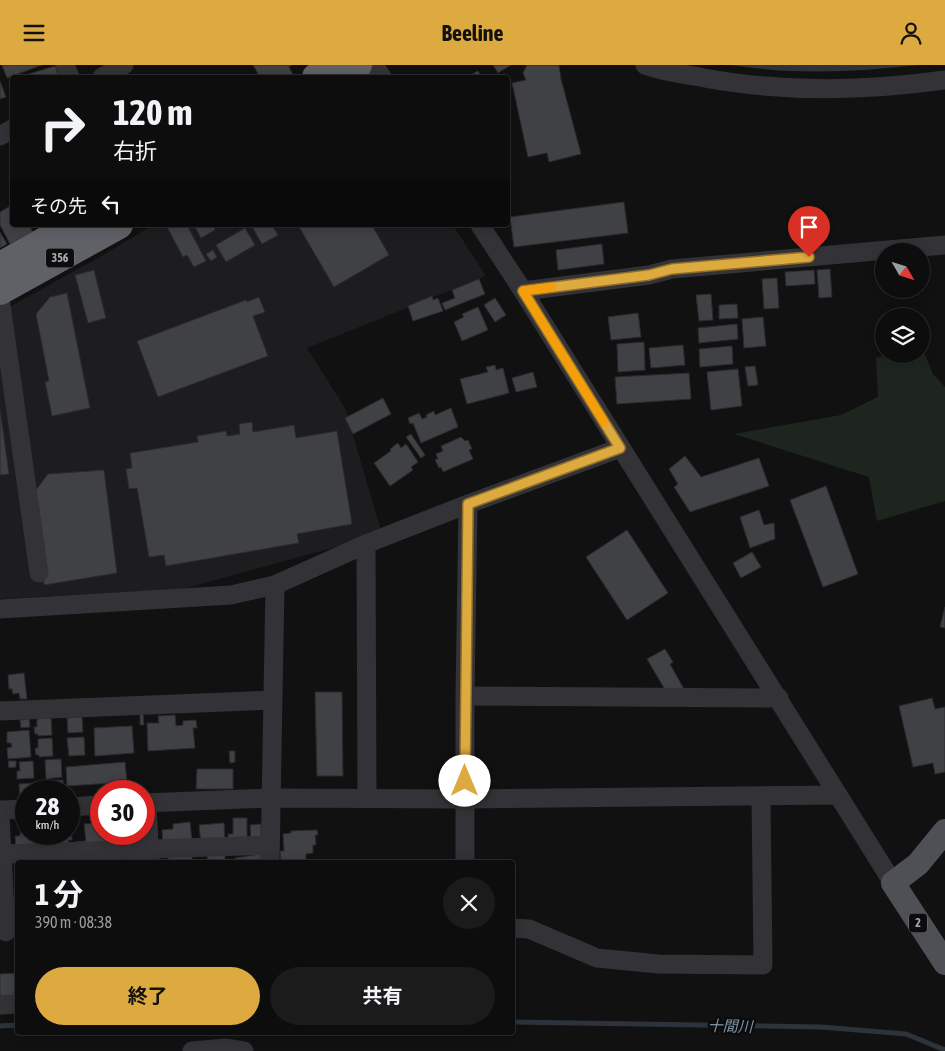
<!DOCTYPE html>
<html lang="ja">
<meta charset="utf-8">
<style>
:root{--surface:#0d0d0e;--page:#1b1b1c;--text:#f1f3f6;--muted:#9a9c9e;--line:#2d2d2e;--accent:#ddaa3f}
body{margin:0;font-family:"Asap Condensed","Noto Sans JP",sans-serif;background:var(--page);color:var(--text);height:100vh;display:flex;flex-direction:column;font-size:19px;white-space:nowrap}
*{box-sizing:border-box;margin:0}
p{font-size:16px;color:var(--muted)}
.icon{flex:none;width:28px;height:28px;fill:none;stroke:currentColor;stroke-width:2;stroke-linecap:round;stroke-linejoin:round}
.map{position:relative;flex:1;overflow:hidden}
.panel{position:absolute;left:15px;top:795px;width:500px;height:175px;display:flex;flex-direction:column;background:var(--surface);border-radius:5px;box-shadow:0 2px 12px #0003,0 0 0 1px var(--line)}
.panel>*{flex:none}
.guide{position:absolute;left:10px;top:10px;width:500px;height:152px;border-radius:5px;box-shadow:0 2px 12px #0003,0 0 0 1px var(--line);background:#0d0d0e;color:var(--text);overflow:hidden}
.needle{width:32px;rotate:129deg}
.controls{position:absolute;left:875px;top:178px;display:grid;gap:10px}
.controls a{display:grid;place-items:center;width:55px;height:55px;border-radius:50%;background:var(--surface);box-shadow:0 2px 12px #0003,0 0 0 1px var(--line);font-size:25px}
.speed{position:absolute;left:15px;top:715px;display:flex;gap:10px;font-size:25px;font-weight:700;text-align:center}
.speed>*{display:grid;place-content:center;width:65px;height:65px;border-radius:50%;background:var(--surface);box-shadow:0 2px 12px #0003,0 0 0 1px var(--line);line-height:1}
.speed small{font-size:12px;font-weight:400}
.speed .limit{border:8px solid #d22;background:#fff;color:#111}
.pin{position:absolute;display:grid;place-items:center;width:42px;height:42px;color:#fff;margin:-51px -21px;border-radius:50% 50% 50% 0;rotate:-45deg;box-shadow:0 0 5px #0007}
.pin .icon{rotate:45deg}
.me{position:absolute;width:55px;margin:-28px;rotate:0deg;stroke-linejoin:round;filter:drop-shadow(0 0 4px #0008)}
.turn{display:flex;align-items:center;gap:18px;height:105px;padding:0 20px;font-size:22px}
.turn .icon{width:65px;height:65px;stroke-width:2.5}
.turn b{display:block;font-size:35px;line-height:42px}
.then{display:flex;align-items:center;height:48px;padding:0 20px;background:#0003;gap:10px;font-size:19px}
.round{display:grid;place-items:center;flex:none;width:52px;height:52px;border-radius:26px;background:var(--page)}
.summary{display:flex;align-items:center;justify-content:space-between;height:85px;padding:0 20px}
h1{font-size:30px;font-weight:700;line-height:38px}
.primary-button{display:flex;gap:10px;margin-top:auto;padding:10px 20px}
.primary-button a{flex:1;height:58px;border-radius:30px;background:var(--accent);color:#111;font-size:20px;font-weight:700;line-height:58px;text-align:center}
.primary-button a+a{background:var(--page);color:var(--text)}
header{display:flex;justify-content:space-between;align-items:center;height:65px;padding:0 20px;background:var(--accent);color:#111;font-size:22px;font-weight:700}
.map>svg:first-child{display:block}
</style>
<header><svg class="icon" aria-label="menu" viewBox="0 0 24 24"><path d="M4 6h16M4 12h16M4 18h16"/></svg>Beeline<svg class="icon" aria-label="person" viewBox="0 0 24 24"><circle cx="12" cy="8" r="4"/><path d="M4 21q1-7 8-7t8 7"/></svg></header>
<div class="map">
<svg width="945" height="986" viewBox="0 0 945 986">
<rect width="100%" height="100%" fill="#111112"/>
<polygon fill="#1d1d1f" points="153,160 453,160 486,211 307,283 345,343 382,469 183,524 0,534 0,247 105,189"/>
<polygon fill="#1e251f" points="921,280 933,309 945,322 945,436 877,456 869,412 734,369 841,350 878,332 876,293 890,289 921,289"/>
<path fill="#2c333a" d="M731,0H919C856,7 794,10 731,0Z"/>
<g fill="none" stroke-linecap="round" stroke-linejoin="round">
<g stroke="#2c333a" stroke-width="5">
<polyline points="512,957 821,962 906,969 945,985"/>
<polyline points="0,961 18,960"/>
</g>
</g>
<g fill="#404145" stroke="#2b2b2e">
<polygon points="2,0 42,0 7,13"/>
<polygon points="253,0 292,0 289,2 293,10 289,12 280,12 278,9 271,12 260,12"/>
<polygon points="493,0 511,0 498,8"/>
<polygon points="527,0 559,0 561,14 581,89 549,97 547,88 528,92 512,18 526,15 523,8"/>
<polygon points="55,1 59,12 19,12"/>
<polygon points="478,6 482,12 467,12"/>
<polygon points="0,16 6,32 0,34"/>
<polygon points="624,137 628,168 514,182 510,152"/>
<polygon points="12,140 12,160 29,160 33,167 10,179 0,160 0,147"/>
<polygon points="170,160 187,160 206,196 194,202 187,190 183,192 167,162"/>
<polygon points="194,160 213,160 215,165 201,173"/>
<polygon points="251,160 272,160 278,170 262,179"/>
<polygon points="303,160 372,160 389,190 334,222 299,162"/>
<polygon points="245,163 255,180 226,197 216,180"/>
<polygon points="0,167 7,179 0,183"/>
<polygon points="602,179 604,199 558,205 556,185"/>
<polygon points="213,185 217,192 211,196 206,189"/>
<polygon points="830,204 832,232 819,233 817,205"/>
<polygon points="94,205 106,253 88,258 75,210"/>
<polygon points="814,205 815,219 786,221 785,207"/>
<polygon points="777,213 779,243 764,244 762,214"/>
<polygon points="479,214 485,229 445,245 442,238 455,233 452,225"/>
<polygon points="67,228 90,343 52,351 45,317 49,316 36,249 50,232"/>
<polygon points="711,229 713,255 699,256 696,230"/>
<polygon points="432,231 433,235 438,233 443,246 413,256 408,241"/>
<polygon points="259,232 265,247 253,251 268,291 158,332 137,276 246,235 247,237"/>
<polygon points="495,233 506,250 495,257 484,240"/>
<polygon points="737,239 738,253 719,254 719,240"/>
<polygon points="478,242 488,265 462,276 454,257 464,252 462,249"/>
<polygon points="638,248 641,272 611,275 608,252"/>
<polygon points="763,252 766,281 744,283 742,254"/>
<polygon points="737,259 738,274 699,278 698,263"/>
<polygon points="644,277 645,305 618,307 617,279"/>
<polygon points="683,280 685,300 651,303 649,283"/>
<polygon points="732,281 733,299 700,302 699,284"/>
<polygon points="495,300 496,305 503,303 509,328 467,339 460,314 488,307 486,302"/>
<polygon points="755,301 758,320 748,321 745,302"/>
<polygon points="738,304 742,341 711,345 707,307"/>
<polygon points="533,307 537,322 516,327 512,313"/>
<polygon points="689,308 691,334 617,339 615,312"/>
<polygon points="383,333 391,349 353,369 345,353"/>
<polygon points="451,343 458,362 421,378 413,358 410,359 408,353 419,348 422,354 427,352 426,350 434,346 435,350"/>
<polygon points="0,344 9,409 0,410"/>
<polygon points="252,357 253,367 294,360 296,373 337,366 352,459 297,469 299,478 166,501 164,490 149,492 137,423 129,424 126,404 132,403 130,388 198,377 197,371 226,366 227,371 240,369 239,359"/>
<polygon points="411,369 425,390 421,393 406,372"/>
<polygon points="461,372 465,376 468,375 472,384 469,385 473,394 443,407 441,402 439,403 435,395 438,394 436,389 443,386 441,381"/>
<polygon points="398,378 401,383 406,379 418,397 411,402 413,405 390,421 374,398 391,386 390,384"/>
<polygon points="685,391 701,412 759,393 769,421 690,447 674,422 678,419 669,404"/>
<polygon points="104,405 117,508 44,520 36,425 48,409"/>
<polygon points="826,421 858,509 823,522 790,435"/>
<polygon points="759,445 764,460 774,458 775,474 750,483 740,452"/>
<polygon points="627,465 668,528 627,555 586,492"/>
<polygon points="752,487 761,502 741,513 733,498"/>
<polygon points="945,542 945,563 940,562"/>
<polygon points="665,584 673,597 670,599 685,626 667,628 647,594"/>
<polygon points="24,608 27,634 20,634 19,628 13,629 12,624 9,624 8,610"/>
<polygon points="315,627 342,627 343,711 317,711"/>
<polygon points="932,633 935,644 945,642 945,707 935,709 933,698 913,702 899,641"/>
<polygon points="140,649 143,649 144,660 140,660"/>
<polygon points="175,650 176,661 183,660 183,656 196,655 197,663 193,663 195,683 148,686 147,658 159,658 158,651"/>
<polygon points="82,652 83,667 68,668 67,653"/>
<polygon points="51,653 52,670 38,671 38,669 35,669 34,662 37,662 37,654"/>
<polygon points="29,654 30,662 21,663 20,655"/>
<polygon points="132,661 134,688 95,691 94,663"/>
<polygon points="29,665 31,692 8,694 7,683 12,682 11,678 7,678 7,667"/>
<polygon points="84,672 85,690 69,691 67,673"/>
<polygon points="52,673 53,691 39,692 39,690 36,690 35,683 38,683 38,674"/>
<polygon points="229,686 235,686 235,697 230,698"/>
<polygon points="61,694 62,712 46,714 45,695"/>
<polygon points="8,696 16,696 16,702 9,703"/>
<polygon points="33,696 34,713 17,714 17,706 20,706 19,697"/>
<polygon points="125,697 127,717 67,721 66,702"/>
<polygon points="197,704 233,704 233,724 196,724"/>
<polygon points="63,715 63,726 47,726 47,716"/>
<polygon points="35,718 35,726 26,726 26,735 20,735 19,719"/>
<polygon points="233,753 247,753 247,776 228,776 228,769 233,769"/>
<polygon points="190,757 192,776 163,778 162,765 173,764 173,759"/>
<polygon points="70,758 72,775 68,775 69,780 46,783 44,769 69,769"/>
<polygon points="101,758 101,769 105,769 106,779 75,777 86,776 84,759"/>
<polygon points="224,758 225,776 201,778 199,760"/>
<polygon points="261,759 261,775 251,775 250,760"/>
<polygon points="317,765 318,770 315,770 316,780 313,780 313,788 306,789 306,796 281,797 280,786 284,786 283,769 291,768 291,766"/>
<polygon points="20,768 36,770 37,783 16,784 15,771 20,771"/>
<polygon points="122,769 140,769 140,779 123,779"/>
<polygon points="225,789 225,796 227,798 208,798 207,790"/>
<polygon points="261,789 262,798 235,798 235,793"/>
<polygon points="192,791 192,798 169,798 168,792"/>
<polygon points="98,794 98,797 108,796 108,798 79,798 79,796"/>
<polygon points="36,796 36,798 18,798 18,810 15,811 14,797"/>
<polygon points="18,908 18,930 0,931 0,909"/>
</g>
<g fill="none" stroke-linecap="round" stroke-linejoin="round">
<g stroke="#333337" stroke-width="19">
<polyline points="65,0 70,12"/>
<polyline points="374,0 382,12"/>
<path d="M645,0C661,6 677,8 694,11C778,28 860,27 945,15"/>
<polyline points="102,12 124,0"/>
<polyline points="0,71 12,64"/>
<polyline points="480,160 523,226 893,818"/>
<polyline points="523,226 649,210 672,204 945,180"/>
<polyline points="0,233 39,508"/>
<polyline points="366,479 367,733"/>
<polyline points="0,544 231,530 275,520 366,479 468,439 620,383"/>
<polyline points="465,631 779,633"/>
<polyline points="0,646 272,635"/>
<polyline points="144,738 271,733 465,734 838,730"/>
<polyline points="147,738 150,798"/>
<polyline points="69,742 101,740"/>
<polyline points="0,745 26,744"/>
<polyline points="0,750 6,867"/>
<polyline points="2,789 270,780"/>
<polyline points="270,798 275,520"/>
<polyline points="465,798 465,631 468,439"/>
<polyline points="512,863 529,864 597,893 658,899 763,900 761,732"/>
<polyline points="0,940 18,939"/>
<polyline points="192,986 225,983 244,986"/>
</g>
<polyline stroke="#4f5056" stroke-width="24" points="945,766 918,799 893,818 945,898"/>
<g stroke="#5f6167" stroke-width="28">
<polyline points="316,12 332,0"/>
<polyline points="350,12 358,0"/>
<polyline points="0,201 73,160"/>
<polyline points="0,226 119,160"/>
</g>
</g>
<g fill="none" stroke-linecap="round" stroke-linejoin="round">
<g stroke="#906e29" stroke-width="12">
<polyline id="route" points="465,716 468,439 620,383 523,226 649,210 672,204 809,192"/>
</g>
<use href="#route" stroke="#ddaa3f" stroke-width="9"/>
<polyline stroke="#f59e0b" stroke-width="9" points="552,222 523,226 604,357"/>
</g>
<g text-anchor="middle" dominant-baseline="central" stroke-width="5" stroke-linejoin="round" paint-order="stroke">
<g fill="#0c0c0d" stroke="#767980" stroke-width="1">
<rect x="46" y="183.5" width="28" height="19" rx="4"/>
<rect x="909" y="848.5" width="18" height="19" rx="4"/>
</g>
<g font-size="12" font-weight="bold" fill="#a4a8b2">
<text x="60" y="193">356</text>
<text x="918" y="858">2</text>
</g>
<g font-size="15" font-style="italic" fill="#7e95aa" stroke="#0c0c0d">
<text transform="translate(730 961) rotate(1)">十間川</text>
</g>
</g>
</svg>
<div class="controls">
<a><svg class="needle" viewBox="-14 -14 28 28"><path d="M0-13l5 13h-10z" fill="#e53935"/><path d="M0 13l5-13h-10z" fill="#9a9c9e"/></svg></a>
<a><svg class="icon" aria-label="layers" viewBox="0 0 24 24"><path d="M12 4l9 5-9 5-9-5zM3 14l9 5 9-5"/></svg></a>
</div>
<div class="speed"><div>28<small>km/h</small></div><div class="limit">30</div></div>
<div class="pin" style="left:809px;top:192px;background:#d93025"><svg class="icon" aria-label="arrive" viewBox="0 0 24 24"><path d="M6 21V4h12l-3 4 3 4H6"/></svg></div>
<svg class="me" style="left:465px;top:716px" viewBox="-20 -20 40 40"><circle r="19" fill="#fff"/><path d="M0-13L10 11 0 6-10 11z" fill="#ddaa3f"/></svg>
<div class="guide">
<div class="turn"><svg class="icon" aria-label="right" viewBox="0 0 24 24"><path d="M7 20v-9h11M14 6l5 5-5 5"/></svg><div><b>120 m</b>右折</div></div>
<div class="then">その先<svg class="icon" aria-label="left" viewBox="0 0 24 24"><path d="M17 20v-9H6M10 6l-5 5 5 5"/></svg></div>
</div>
<section class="panel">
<div class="summary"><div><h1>1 分</h1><p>390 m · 08:38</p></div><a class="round"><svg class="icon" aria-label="close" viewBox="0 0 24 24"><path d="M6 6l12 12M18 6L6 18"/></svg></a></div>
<div class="primary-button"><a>終了</a><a>共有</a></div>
</section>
</div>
